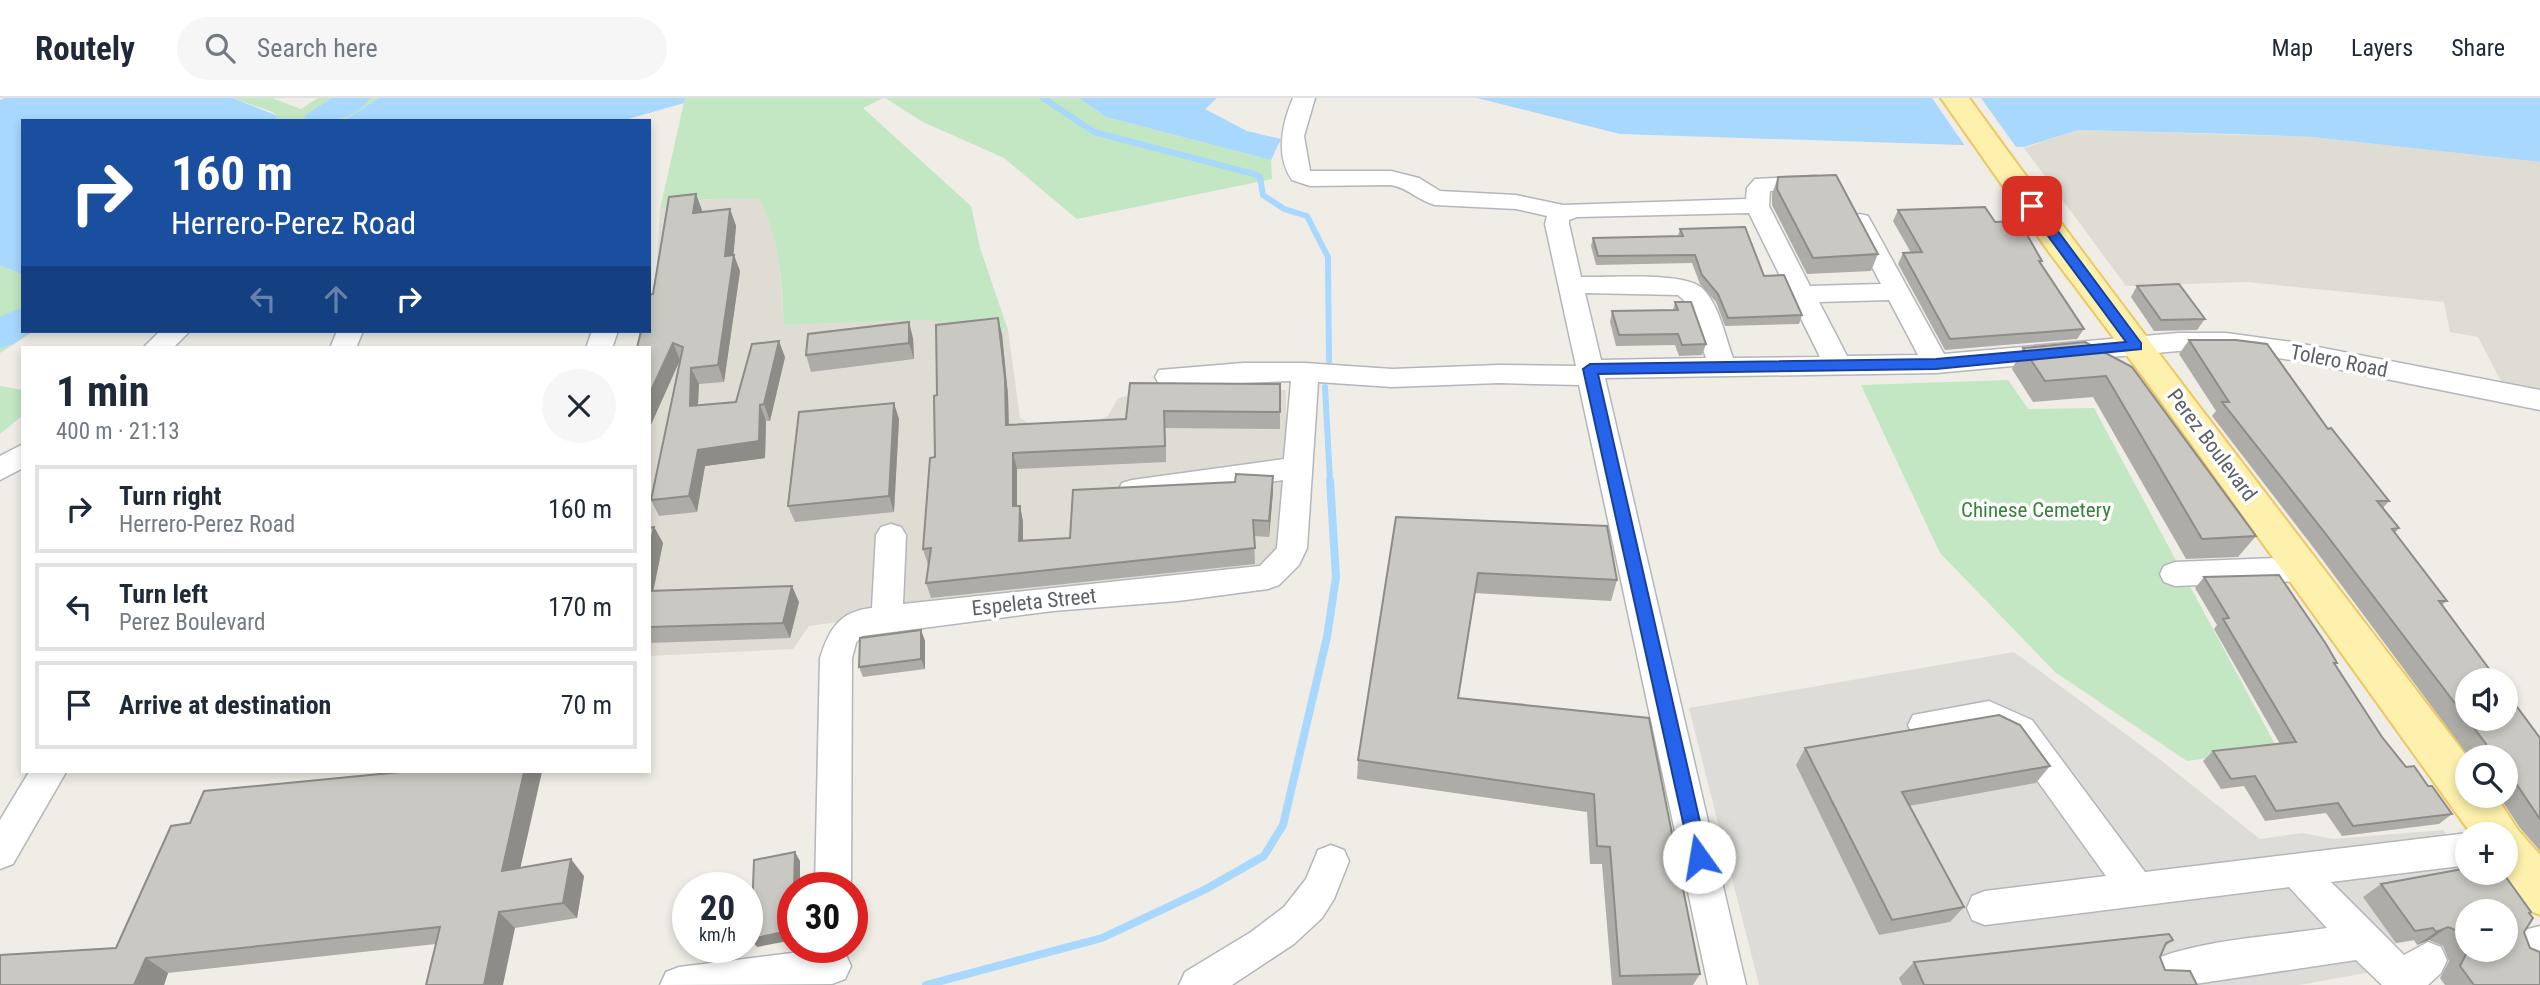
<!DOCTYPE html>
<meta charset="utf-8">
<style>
:root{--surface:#fff;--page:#f6f6f7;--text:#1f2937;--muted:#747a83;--line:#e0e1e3}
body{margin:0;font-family:"Roboto Condensed",sans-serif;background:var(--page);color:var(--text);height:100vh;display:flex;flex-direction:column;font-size:26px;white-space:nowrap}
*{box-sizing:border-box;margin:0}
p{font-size:23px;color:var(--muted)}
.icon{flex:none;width:38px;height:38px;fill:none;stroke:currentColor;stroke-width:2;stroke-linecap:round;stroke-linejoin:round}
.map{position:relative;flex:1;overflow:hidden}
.details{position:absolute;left:21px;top:248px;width:630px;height:427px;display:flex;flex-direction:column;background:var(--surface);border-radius:0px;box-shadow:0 4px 10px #0003}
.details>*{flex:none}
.banner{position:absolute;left:21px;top:21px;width:630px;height:214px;border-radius:0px;box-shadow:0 4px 10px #0003;background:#1a4fa0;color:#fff;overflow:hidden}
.fabs{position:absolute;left:2455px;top:570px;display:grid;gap:14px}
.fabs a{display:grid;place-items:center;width:63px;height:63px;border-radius:50%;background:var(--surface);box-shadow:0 4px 10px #0003;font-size:35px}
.speed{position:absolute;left:672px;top:774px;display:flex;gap:14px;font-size:35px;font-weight:700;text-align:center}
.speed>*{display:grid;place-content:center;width:91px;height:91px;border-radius:50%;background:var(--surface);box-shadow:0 4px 10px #0003;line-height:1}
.speed small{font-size:18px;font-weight:400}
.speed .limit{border:10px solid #d22;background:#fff;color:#111}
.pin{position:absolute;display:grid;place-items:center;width:60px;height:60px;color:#fff;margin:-30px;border-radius:14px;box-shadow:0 4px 10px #0006}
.me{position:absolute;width:77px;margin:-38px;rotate:347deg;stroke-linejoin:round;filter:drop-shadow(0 0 5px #0008)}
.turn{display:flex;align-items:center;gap:24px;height:147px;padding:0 35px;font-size:32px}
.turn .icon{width:91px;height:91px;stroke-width:2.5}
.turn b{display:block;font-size:49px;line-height:60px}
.lanes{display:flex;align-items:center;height:66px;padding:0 35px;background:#0003;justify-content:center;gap:35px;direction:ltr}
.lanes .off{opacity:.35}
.round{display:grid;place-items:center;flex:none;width:74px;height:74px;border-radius:37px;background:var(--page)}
.summary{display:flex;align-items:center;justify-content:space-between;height:119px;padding:0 35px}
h1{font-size:42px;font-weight:700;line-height:52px}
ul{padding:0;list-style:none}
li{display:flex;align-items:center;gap:21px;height:88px;margin:0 14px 10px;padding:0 21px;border:4px solid var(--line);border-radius:0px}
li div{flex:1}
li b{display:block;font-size:26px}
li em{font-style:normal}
header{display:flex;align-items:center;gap:42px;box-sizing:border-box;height:98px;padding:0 35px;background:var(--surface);border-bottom:2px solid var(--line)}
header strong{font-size:33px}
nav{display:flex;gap:38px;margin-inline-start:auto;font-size:24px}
.search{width:490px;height:63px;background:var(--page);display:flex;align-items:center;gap:18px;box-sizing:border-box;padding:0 24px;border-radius:38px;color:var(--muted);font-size:26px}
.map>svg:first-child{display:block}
</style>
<header>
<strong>Routely</strong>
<div class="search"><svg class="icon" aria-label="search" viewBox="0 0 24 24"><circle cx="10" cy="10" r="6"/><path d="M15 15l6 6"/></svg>Search here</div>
<nav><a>Map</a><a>Layers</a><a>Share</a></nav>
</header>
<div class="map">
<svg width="2540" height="887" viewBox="0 0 2540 887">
<rect width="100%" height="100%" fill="#efede6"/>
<polygon fill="#dedcd8" points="2014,554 2154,657 2260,741 2303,735 2333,741 2443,732 2467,766 2467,834 2394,846 2377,873 2299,887 1759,887 1689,610"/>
<g fill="#dfdcd4">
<polygon points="2078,32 2312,39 2540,64 2540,293 2503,287 2478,239 2450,234 2444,204 2247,184 2126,188 2024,50"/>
<polygon points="725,100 759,101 771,122 779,161 784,227 925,222 1008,232 1020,320 1036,330 1070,333 1108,318 1118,300 1146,294 1286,292 1286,335 1276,456 1261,480 949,508 809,528 793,551 649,558 649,250 640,250 649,233 649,207 656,176 660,111 681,104"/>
</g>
<g fill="#c3e6c3">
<polygon points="233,0 272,0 301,11 318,0 379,0 343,23 272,23 278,18 272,14"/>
<path d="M685,0H883L863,10L971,108L980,150L1008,232L925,222L784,227C781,184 781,140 759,101C725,100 692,99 660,111Z"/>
<polygon points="885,0 1079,0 1106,19 1271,62 1272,81 1077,121 1004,60 923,24"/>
<polygon points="0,167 23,177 23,233 34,233 0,255"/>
<polygon points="2008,282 2028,311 2094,310 2277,650 2187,663 2055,574 1940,455 1861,287"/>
<polygon points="0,288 23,292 23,317 0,336"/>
</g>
<g fill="#a8d8fd">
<polygon points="5,0 233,0 278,18 272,23 23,23 23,177 0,167 0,2"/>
<polygon points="379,0 685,0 684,5 621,23 343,23"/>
<polygon points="1079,0 1217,0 1205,11 1247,33 1281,41 1271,62 1106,19"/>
<polygon points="1477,0 2540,0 2540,64 2312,39 2233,36 2078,32 2024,49 1620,36"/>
</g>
<polygon fill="#efede6" points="1932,0 1981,0 2019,53 1967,51"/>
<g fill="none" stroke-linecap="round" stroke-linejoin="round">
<g stroke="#a8d8fd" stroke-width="6">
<polyline points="1043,0 1094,34 1254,76 1260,79 1263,97 1284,111 1307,118 1328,159 1329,263"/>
<polyline points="1325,289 1330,383"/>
</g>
<polyline stroke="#a8d8fd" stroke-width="8" points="926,887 1102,840 1206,791 1264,758 1283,727 1327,539 1336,479 1330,382"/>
<g fill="#a8d8fd" fill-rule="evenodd">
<path d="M332,0H370C353,24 329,23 303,23L307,16Z"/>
<polygon points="23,209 23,233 32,233 14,246 0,250 0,219"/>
</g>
<g stroke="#b3b6ba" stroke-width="3">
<g id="minor">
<path d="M1293,0H1315L1304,38L1310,73H1391L1419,80L1440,93L1516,97L1563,107L1746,101L1747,90L1755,81L1816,78L1824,80L1828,85L1824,90L1770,93L1769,108L1810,188L1881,186L1848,123L1852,118L1860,116L1868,118L1944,256L2178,235H2226L2292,244L2540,292V312L2292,262L2226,253H2178L1936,275L1605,280L1746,887H1708L1579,287L1499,285L1392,289L1318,284L1307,450L1299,467L1279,487L1268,491L1178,503L1053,513L862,538L856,545L852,560L851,789H815L820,560C829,531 840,513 872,510L876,437L881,429L891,426L901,429L906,437L903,506L1260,468L1277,450L1283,382L1132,404L1122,401L1118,393L1122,385L1132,382L1284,361L1291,283L1168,288L1159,286L1155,279L1159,272L1243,265H1305L1392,271L1499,267L1576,268L1545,126L1547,118L1516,111L1435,107C1419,103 1408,90 1391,87L1310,88L1292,82C1275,57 1282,26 1293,0ZM1749,115L1820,259L1733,260C1725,238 1719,207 1703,191C1686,173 1608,180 1581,179L1569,126V122L1577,119ZM1585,195L1678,197L1687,205L1706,260L1601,262ZM1889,202L1918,257L1847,258L1819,204Z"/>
<polygon points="160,233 190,233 173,250 143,250"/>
<polygon points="337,233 363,233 356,250 330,250"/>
<polygon points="592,233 618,233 612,250 586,250"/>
<polygon points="23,346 23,370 0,382 0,358"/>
<polygon points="2304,459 2315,463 2319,471 2315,479 2304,483 2175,488 2164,484 2160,476 2164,468 2175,464"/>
<path d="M1989,603L2032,622L2145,774L2468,735L2473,737H2468V767L2331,784L2404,857L2428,844L2441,849L2447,862L2441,875L2428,887H2382L2356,862L2188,887H2148L2143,876L2149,863C2204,841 2268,839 2327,830L2289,789L1985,827L1972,822L1967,810L1972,798L1985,793L2106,778L2008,642L1986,631L1925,641L1913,637L1908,627L1913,617Z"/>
<polygon points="29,674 66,674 13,766 0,771 0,722"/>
<polygon points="1331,747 1344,752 1349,763 1334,801 1322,820 1294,846 1232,887 1179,887 1185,874 1251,834 1284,809 1306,781 1318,752"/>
<polygon points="2540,828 2540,864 2525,866 2512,861 2506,848 2512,835"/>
<polygon points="832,850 845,855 851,868 845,881 832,886 660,887 666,874 679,869"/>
</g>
</g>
<g stroke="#eec760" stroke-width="4">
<path id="major" d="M1941,0H1969C2131,223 2301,440 2468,660V698H2496L2518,732L2540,757V817L2523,810L2499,775H2506V737H2472L2147,284L2049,154Z"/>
</g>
<use href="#minor" fill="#fff" fill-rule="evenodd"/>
<use href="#major" fill="#fdf1ad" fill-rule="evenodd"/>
</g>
<g fill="#aeaca8" fill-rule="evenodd">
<polygon points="1778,79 1878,156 1871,173 1807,176 1772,107 1772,96"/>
<polygon points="730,111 736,128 733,157 740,173 724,284 699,286 698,307 736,304 785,259 770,323 766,323 765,360 705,368 697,414 659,418 651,402 680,262 649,331 653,196 702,112 702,114"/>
<polygon points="1898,112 1995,124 2042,163 2040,166 2084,231 2077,241 1945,252 1898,166 1903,155 1911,155 1893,123"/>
<polygon points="1680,131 1764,178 1802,217 1799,226 1725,228 1716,204 1700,186 1692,165 1596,167 1591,148 1593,140 1678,138"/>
<polygon points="2137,188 2205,221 2197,232 2154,233 2131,199"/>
<polygon points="1675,204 1706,246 1702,257 1679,258 1675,247 1616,248 1610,224 1612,213 1673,212"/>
<polygon points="1002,236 1008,297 1009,327 1126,321 1280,286 1280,331 1165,330 1166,364 1017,371 1017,408 1020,408 1023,424 1023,442 1070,440 1273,394 1269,439 1254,438 1255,466 931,500 926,485 929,467 928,467 923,451 935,359 937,297"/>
<polygon points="913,240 914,261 811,274 806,257"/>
<polygon points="2189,242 2328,331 2389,403 2383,410 2399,430 2395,435 2447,503 2442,507 2540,640 2540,753 2520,730 2499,698 2506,698 2506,660 2470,660 2313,449 2212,318 2216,313 2179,256"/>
<polygon points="2085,244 2256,438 2238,459 2186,461 2093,299 2033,304 2012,271 2023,250"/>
<polygon points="899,321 894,414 795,424 788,408"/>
<polygon points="1396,419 1617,482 1611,503 1474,495 1458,600 1649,620 1700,876 1693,887 1612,887 1602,766 1590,766 1587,714 1357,681 1358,662"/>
<polygon points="654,429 663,445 653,493 799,504 790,540 649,545 649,430"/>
<polygon points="2204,479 2337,565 2335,567 2382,639 2406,669 2428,688 2452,716 2439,726 2342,738 2326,715 2265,723 2244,688 2221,691 2203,663 2213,653 2280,646 2214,531 2217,527 2195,490"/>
<polygon points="921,532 925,543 925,571 863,579 859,569"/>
<polygon points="1805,650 2050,668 2036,685 1909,708 1964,809 1950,824 1879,837 1796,667"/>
<polygon points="521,769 584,778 577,820 515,830 436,846 168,875 164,887 0,887"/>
<path d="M2381,786L2531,814L2529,815L2524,834L2540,887H2445L2440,880L2449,863L2443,848L2429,842L2417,847L2414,842L2396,845L2363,799ZM2468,814L2506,852H2468Z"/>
<polygon points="2173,842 2164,849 2160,859 2165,872 2197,887 1902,887 1899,880 1914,864"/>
</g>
<g fill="#8d8c88">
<polygon points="696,96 702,112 700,132 693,115"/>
<polygon points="730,111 736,128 733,163 734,157 740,173 724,284 718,267 725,158"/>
<polygon points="998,220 1002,236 1008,297 1009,343 1006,327"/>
<polygon points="909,224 913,240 914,261 909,245"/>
<polygon points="779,243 785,259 770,323 764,306"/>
<polygon points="673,245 680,262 649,331 649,297"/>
<polygon points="691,270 699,286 697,324 690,308"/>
<polygon points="894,305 899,321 894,414 889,398"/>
<polygon points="760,307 766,323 765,360 705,368 697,414 689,398 698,352"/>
<polygon points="1164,313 1165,330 1166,364 1165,348"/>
<polygon points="1013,355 1017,371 1017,424 1013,408"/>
<polygon points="1273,378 1273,394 1269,439 1269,423"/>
<polygon points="1020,408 1023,424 1023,459 1019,443"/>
<polygon points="654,429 663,445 650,509 649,454"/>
<polygon points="792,488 799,504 790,540 783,525"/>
<polygon points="921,532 925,543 925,571 921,561"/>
<polygon points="524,674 542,674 516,789 502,773"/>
<polygon points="795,754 800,763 800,789 794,789"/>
<polygon points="571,761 584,778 577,820 563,805"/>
<polygon points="499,814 515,830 503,887 484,887"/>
<polygon points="2448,829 2429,842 2417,847 2436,834"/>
<polygon points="793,832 793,842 757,849 751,841"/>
<polygon points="146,860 168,875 164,887 134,887"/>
</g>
<g fill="#cac8c3" stroke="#8d8c88" stroke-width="2">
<polygon points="1836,77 1878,156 1813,160 1777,91 1778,79"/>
<polygon points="696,96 693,115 730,111 725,158 734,157 718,267 691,270 690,308 736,304 752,246 779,243 764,306 760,307 759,343 698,352 689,398 651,402 683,249 673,245 649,297 649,250 637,250 641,233 649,233 649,197 653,196 669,99"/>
<polygon points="1985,109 1995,124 2019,123 2042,163 2039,163 2084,231 1950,241 1903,155 1922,154 1898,112"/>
<polygon points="1745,129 1764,178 1784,177 1802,217 1728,220 1718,196 1702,177 1695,157 1598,158 1593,140 1683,138 1680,131"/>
<polygon points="2179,186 2205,221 2161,222 2137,188"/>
<polygon points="1675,204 1691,204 1706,246 1682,247 1678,236 1619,237 1612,213 1678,212"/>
<polygon points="998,220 1005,281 1006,327 1126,321 1130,285 1280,286 1280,314 1164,313 1165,348 1013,355 1013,408 1020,408 1019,443 1070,440 1073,392 1235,384 1236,376 1273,378 1269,423 1253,422 1255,450 926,485 931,450 923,451 930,360 935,359 934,298 937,297 936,227"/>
<polygon points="909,224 909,245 806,257 808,236"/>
<polygon points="2189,242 2236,242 2267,246 2328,331 2331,330 2389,403 2377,403 2399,430 2392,431 2447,503 2439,503 2498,583 2468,583 2468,621 2506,621 2506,594 2540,640 2540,721 2515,684 2507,683 2506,681 2506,660 2490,660 2487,656 2486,646 2325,435 2222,304 2229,304"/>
<polygon points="2085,244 2132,269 2256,438 2202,441 2106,278 2045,283 2023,250"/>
<polygon points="894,305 889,398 788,408 799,314"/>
<polygon points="1396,419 1607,428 1617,482 1478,475 1458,600 1649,620 1700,876 1620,878 1610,749 1597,748 1594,696 1358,662"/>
<polygon points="654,429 649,454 649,430"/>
<polygon points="2279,477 2326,546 2337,565 2334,565 2382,639 2406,669 2414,668 2428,688 2432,688 2452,716 2353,728 2338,705 2276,713 2255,678 2231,681 2213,653 2296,644 2223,521 2229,520 2204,479"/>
<polygon points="792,488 783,525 649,529 649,493"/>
<polygon points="921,532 921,561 859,569 860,540"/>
<polygon points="1999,617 2020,627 2050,668 1902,694 1964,809 1892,822 1805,650"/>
<polygon points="401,674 524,674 502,773 571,761 563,805 499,814 484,887 426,887 440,829 146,860 134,887 0,887 0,857 116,850 171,728 190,725 204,693"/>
<polygon points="795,754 794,789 793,789 793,832 751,841 754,762"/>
<polygon points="2468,770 2468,775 2503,775 2531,814 2529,815 2533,820 2524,834 2530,850 2540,854 2540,887 2474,887 2460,868 2468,852 2506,852 2506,814 2468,814 2468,847 2463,835 2448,829 2436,834 2433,830 2415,833 2381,786"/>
<polygon points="2169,836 2173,842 2166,845 2160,859 2165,872 2190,873 2197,887 1924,887 1914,864"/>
</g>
<polygon fill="#2563eb" stroke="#184099" stroke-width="2" points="2032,104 2037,105 2141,245 2141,251 1936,271 1598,276 1708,759 1705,765 1699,768 1692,765 1583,271 1590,266 1936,261 2126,244 2026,108"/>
<g text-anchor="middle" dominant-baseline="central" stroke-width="7" stroke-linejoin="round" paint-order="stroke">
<g font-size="21" fill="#5d6166" stroke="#fff">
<text transform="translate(2339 263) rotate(11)">Tolero Road</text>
<text transform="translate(2212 347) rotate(53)">Perez Boulevard</text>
<text transform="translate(1034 504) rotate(-6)">Espeleta Street</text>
</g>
<g font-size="21" fill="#37833b" stroke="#fff">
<text x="2036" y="412">Chinese Cemetery</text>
</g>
</g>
</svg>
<div class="fabs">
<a><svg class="icon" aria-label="sound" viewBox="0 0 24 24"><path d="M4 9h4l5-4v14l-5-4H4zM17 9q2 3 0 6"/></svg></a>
<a><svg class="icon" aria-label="search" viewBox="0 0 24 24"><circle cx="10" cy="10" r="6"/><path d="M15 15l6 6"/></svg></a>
<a>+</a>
<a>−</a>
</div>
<div class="speed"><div>20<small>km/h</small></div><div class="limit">30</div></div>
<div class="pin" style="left:2032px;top:108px;background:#d93025"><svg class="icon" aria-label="arrive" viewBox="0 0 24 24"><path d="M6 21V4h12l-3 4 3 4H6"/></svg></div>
<svg class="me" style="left:1699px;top:759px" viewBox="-20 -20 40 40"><circle r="19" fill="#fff"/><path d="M0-13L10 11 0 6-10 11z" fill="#2563eb"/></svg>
<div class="banner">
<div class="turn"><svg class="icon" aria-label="right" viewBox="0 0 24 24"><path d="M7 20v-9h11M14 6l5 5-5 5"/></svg><div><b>160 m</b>Herrero-Perez Road</div></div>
<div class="lanes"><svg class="icon off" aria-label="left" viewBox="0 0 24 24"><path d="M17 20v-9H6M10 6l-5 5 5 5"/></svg><svg class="icon off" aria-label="ahead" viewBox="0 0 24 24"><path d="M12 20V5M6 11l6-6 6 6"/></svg><svg class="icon" aria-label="right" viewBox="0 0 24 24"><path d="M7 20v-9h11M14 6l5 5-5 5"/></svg></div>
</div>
<section class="details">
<div class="summary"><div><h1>1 min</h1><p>400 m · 21:13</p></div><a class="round"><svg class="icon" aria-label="close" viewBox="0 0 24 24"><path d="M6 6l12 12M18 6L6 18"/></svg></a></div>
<ul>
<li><svg class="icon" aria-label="right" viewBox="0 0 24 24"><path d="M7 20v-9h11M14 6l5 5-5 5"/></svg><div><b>Turn right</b><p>Herrero-Perez Road</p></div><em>160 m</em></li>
<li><svg class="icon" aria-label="left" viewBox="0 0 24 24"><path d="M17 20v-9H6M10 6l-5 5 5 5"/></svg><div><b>Turn left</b><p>Perez Boulevard</p></div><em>170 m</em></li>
<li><svg class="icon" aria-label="arrive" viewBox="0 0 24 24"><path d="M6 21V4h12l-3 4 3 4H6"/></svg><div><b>Arrive at destination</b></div><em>70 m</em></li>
</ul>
</section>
</div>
